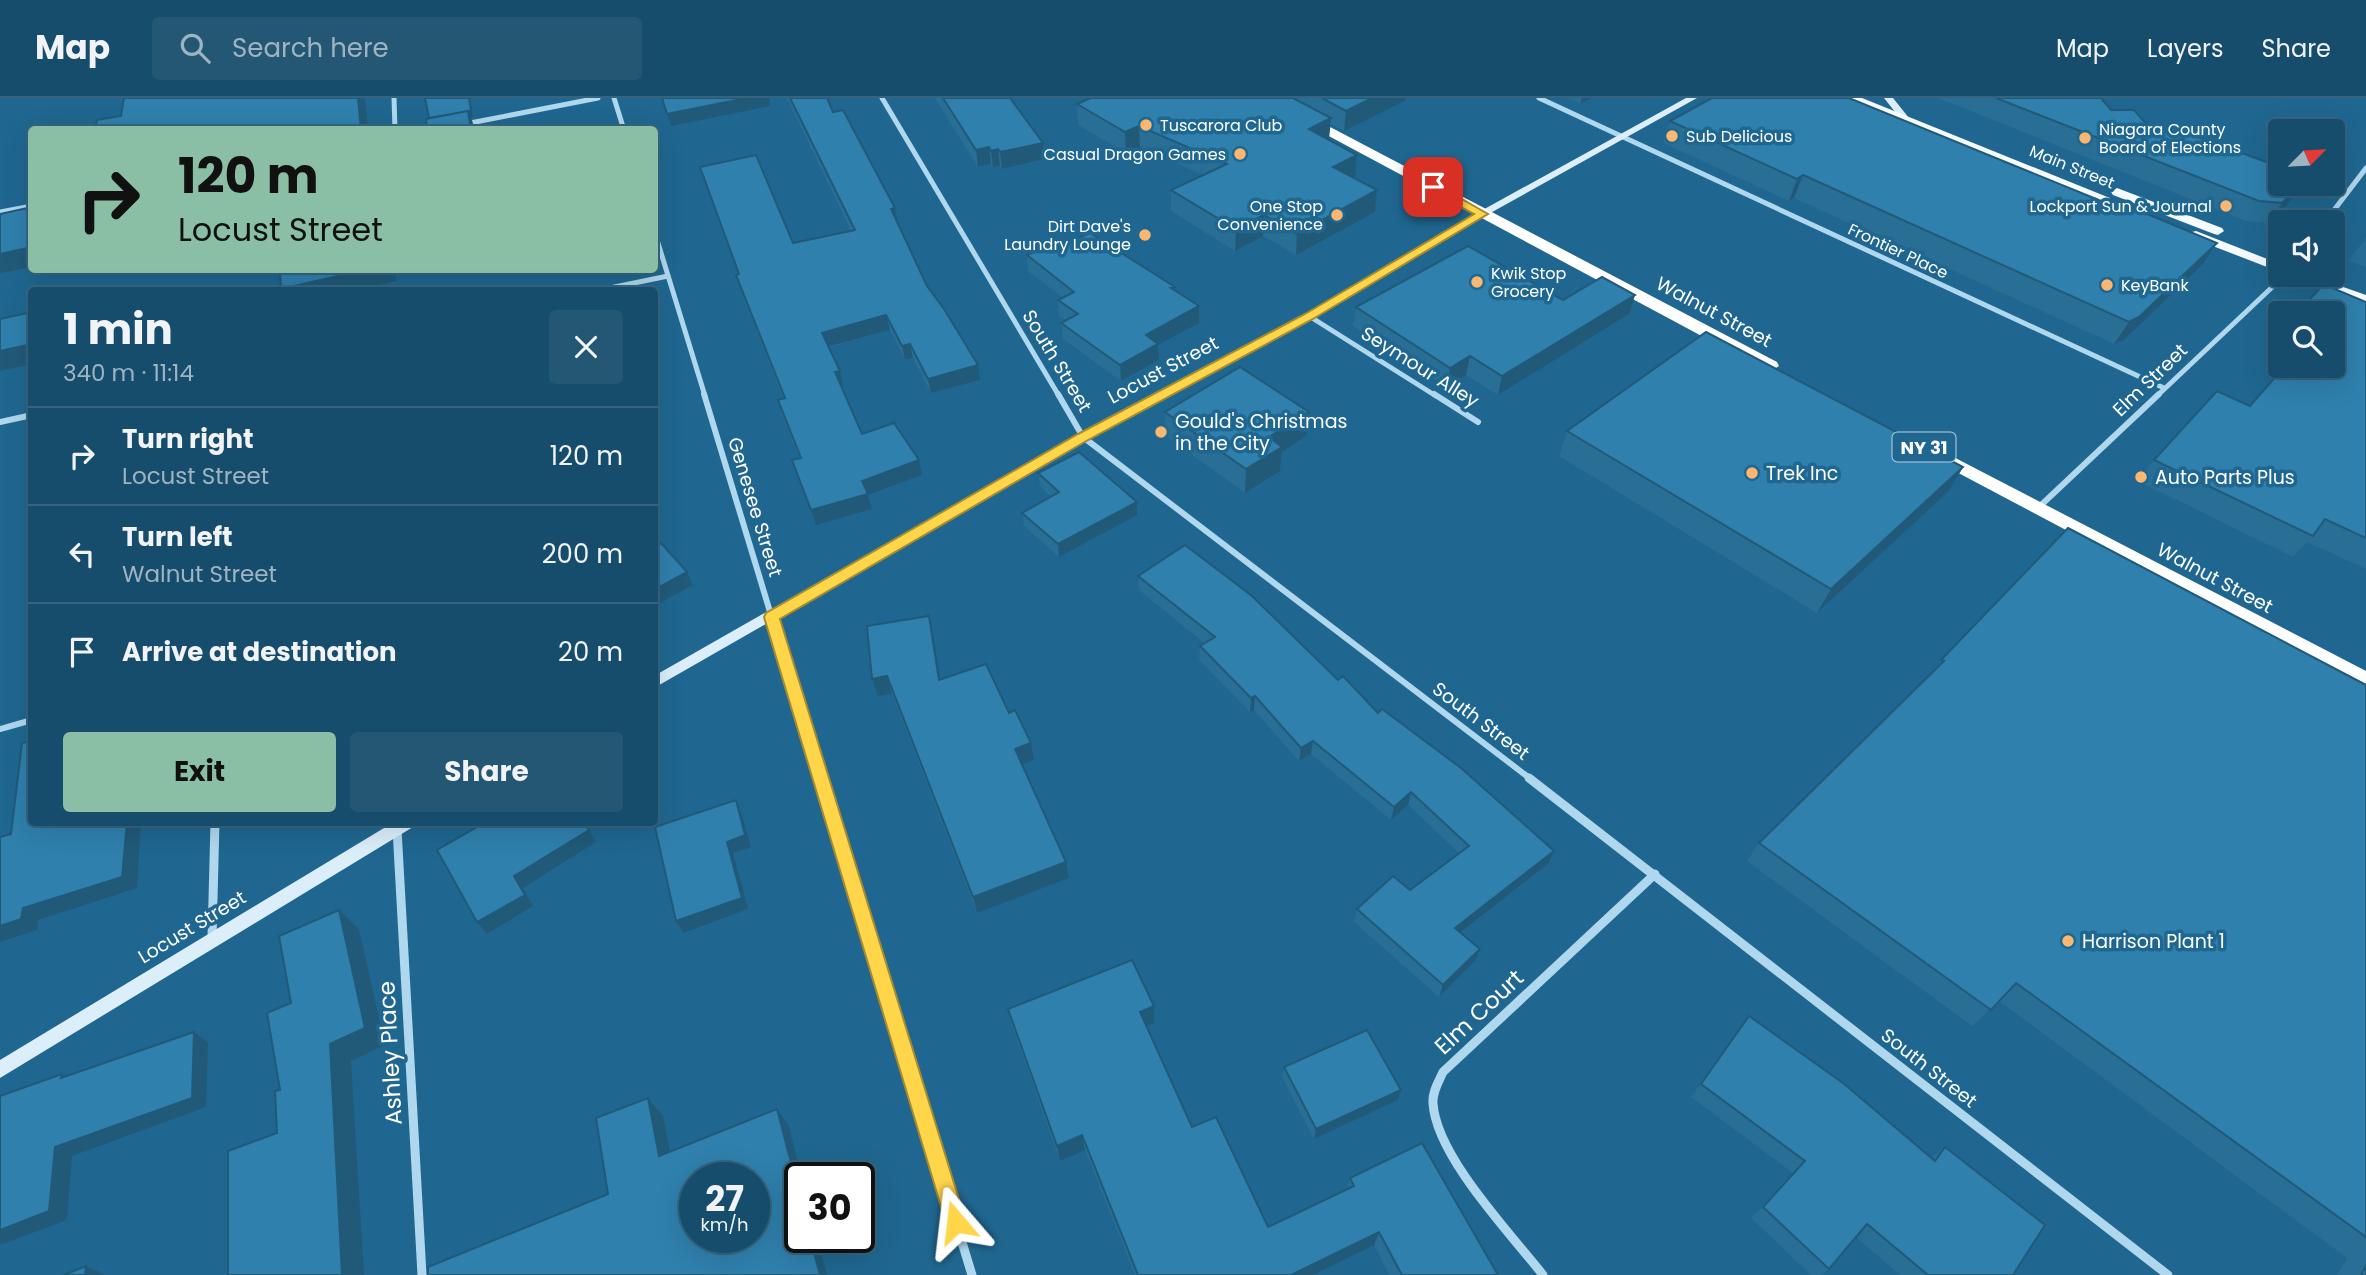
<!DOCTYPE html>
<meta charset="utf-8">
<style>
:root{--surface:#174d6c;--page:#245774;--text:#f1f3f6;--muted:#9eb4c2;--line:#36647f;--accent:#8abfa5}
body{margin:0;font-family:Poppins,sans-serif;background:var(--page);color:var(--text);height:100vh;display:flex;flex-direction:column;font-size:26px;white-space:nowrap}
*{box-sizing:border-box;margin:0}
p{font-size:23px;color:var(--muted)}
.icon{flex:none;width:38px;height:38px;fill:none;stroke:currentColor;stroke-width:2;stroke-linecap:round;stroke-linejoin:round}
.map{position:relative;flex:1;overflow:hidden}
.sheet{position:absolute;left:28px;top:189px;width:630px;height:539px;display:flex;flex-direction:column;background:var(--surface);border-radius:7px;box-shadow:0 7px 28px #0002,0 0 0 2px var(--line)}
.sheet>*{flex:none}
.banner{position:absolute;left:28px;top:28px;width:630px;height:147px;border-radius:7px;box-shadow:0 7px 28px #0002,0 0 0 2px var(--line);background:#8abfa5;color:#111;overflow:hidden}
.needle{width:46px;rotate:66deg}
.fabs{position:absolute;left:2268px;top:21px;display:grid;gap:14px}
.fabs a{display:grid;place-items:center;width:77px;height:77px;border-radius:7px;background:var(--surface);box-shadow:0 7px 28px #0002,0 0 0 2px var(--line);font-size:35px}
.speed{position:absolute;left:679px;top:1064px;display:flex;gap:14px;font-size:35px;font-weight:700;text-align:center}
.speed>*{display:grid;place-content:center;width:91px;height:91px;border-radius:50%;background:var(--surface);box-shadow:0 7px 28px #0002,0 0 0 2px var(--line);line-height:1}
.speed small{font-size:18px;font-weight:400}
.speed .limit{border:4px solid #111;border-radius:10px;background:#fff;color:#111}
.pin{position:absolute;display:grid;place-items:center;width:60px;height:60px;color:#fff;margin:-30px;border-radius:14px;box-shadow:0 4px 10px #0006}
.me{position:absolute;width:77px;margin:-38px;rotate:343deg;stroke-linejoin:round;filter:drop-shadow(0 0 5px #0008)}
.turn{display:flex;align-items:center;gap:24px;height:147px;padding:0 35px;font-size:32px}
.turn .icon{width:91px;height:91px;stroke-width:2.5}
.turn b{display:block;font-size:49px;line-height:60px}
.round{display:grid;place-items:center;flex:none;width:74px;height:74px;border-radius:7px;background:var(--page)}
.headline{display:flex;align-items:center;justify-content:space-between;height:119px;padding:0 35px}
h1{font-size:42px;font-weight:700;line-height:52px}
.action{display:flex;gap:14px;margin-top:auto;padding:14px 35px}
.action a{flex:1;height:80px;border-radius:7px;background:var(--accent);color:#111;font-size:28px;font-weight:700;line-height:80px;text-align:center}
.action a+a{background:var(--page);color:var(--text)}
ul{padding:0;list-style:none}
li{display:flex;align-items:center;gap:21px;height:98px;padding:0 35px;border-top:2px solid var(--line)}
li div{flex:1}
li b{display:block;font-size:26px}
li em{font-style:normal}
header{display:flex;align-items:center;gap:42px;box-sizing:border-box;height:98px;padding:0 35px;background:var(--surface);border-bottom:2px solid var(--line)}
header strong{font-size:33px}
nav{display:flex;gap:38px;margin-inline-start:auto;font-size:24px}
.search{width:490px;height:63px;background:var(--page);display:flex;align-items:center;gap:18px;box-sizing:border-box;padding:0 24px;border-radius:7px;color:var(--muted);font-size:26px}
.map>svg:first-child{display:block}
</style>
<header>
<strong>Map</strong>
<div class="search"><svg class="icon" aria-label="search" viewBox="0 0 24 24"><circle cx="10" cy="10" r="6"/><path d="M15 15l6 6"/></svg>Search here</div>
<nav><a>Map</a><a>Layers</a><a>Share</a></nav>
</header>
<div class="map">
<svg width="2366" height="1177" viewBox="0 0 2366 1177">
<rect width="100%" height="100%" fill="#1f6790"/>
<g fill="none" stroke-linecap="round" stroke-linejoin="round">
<g stroke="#afd7ed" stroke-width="5">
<polyline points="394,0 395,32"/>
<polyline points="614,0 624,32"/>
<polyline points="882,0 1059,298"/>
<polyline points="1539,0 2164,290"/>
<polyline points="465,26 598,0"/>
<polyline points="0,114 32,108"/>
<polyline points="2325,124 2366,70"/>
<polyline points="654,132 705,298"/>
<polyline points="600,192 668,178"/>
<polyline points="1309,218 1436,298"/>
<polyline points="2157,298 2285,177"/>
</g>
<g stroke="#afd7ed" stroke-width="6">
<polyline points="704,296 821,682"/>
<polyline points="1058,296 1083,339 1532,682"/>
<polyline points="1434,296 1478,324"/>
<polyline points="0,324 32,317"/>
<polyline points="2038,410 2159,296"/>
<polyline points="0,631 32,622"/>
</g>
<g stroke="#afd7ed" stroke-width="9">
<polyline points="821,680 972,1177"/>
<polyline points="1529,680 2168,1177"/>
<polyline points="397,731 422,1177"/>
<polyline points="212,840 215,724"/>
<path d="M1543,1177C1510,1135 1436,1058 1433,1005C1432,994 1439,983 1443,974L1655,776"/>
</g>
<g fill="#dbeefa" fill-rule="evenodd">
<polygon points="1686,0 1697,0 1485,118 1313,220 1087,342 654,590 654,578 1079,336 1305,216 1479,114"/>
<polygon points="1884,0 1893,0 1909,20 1909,24 1903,24"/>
<polygon points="394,724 415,724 413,729 0,980 0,962"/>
</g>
<g fill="#f5fbff" fill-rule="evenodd">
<polygon points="1846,0 1862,0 2137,111 2127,114"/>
<polygon points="2117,90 2222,130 2224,133 2218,137 2214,136 2113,97 2111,94"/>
<polygon points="2196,133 2280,166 2280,174 2192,140 2192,134"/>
<polygon points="2291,177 2309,177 2366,197 2366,206 2292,180"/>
</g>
<g fill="#fff" fill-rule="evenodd">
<polygon points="1258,0 1275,0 1777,264 1779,268 1771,273 1765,272"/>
<polygon points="1938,351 2366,573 2366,591 1932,361 1929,357 1932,353"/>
</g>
</g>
<g fill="#286e95">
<polygon points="787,0 827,0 898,124 927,188 980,282 931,295 913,260 905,262 890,232 829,249 840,273 843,288 841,288 862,336 922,377 868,397 872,411 816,427 792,362 799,360 782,317 778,302 783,300 740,191 736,177 738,176 700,69 793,145 851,133"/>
<polygon points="935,0 1010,0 1043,45 1044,61 1002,71 1000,68 993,69 991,66 978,69"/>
<polygon points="1090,0 1406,0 1405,3 1344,33 1331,26 1328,41 1355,78 1353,79 1377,92 1375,114 1296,157 1263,138 1235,153 1171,113 1171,92 1203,77 1140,49 1126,55 1078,27 1077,6"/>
<polygon points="1567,0 1592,0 1580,6"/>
<polygon points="1938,0 2101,0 2111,12 2156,37 2302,86 2288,106 2268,125 2245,123"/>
<polygon points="1670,23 2202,167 2124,242 2114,246 1794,100 1789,103 1663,45"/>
<polygon points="2366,140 2366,169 2348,163"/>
<polygon points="1071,143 1175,192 1199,225 1158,247 1159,262 1121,283 1063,241 1061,225 1066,222 1059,218 1058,202 1062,199 1028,173 1027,157"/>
<polygon points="1563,202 1629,216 1498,297 1466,277 1446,289 1353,228 1356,209"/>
<polygon points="2366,204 2366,471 2307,444 2293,459 2138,383 2154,362 2250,308"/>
<polygon points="2280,235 2280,247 2274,244"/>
<polygon points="1165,314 1306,338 1282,354 1280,373 1245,395 1166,338"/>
<polygon points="1567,333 1963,369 1949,393 1817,515 1559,358"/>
<polygon points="1038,375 1137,404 1137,417 1059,459 1024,428 1022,415 1051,399 1040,388"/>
<polygon points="1138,478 1338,582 1378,615 1554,753 1548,766 1461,835 1475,863 1439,899 1354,824 1357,811 1410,792 1459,755 1408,707 1391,722 1311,656 1299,663 1254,612 1250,614 1199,562 1200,548 1204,545 1139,492"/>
<polygon points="933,536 940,581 1009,615 1031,645 1034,662 1022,666 1069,780 977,815 892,596 878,598 872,581"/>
<polygon points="1941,562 2366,587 2366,1177 2337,1177 2347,1160 1999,903 1972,928 1747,763 1759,745 1931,576"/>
<polygon points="1154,908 1154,925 1147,929 1192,1029 1268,1129 1346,1092 1350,1080 1498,1177 1389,1177 1374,1147 1313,1177 1135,1177 1085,1052 1060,1063 1012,928 1008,911"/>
<polygon points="1749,918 1931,1060 1945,1049 2013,1177 1900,1177 1856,1139 1829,1171 1820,1177 1811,1177 1751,1120 1793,1075 1691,999"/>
<polygon points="1284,969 1401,992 1398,1002 1314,1041 1282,979"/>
</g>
<g fill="#215a79">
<polygon points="358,0 365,0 368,32 361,32"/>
<polygon points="469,0 470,0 473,19 471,19 475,32 432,27"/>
<polygon points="746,0 770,0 770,8 671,28 667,16"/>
<polygon points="1372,0 1406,0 1405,3 1344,33 1346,13"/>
<polygon points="1582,0 1592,0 1580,6"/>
<polygon points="1331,20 1329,41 1307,52 1309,31"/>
<polygon points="1139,28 1140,49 1126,55 1125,34"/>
<polygon points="1043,45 1044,61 1002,71 1000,54"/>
<polygon points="989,49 991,66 978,69 976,52"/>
<polygon points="998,51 1000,68 993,69 991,53"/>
<polygon points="1357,57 1355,78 1331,90 1333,69"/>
<polygon points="1803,77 1794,100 1789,103 1797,81"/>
<polygon points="2302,86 2288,106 2268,125 2282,105"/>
<polygon points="1377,92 1375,114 1296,157 1297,136"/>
<polygon points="895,110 898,124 891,111"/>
<polygon points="1264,117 1263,138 1235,153 1236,131"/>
<polygon points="2217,145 2202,167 2124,242 2114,246 2129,224"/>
<polygon points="32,149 32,169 0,175 0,156"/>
<polygon points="364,172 395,172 396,183 357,192 281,192 281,191"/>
<polygon points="1635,197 1629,216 1498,297 1502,278"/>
<polygon points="1199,208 1199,225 1158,247 1159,262 1121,283 1120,267 1146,237"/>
<polygon points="886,217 890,232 826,249 822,235"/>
<polygon points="32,246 32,266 0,273 0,253"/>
<polygon points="910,246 913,260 905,262 902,248"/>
<polygon points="1470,258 1466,277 1446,289 1450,270"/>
<polygon points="978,267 980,282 931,295 928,281"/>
<polygon points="840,273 843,288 838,289 835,274"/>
<polygon points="1309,314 1306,338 1282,354 1280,373 1245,395 1246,371 1269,339"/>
<polygon points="919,362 922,377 868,397 872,411 816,427 811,412 862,383"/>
<polygon points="1963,369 1949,393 1817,515 1831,491"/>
<polygon points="1137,404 1137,417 1059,459 1058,446"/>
<polygon points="687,474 693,487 654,508 654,492"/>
<polygon points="929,518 933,536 943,599 939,582"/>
<polygon points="887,578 892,596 878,598 872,581"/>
<polygon points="1255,598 1254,612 1250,614 1251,600"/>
<polygon points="1313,643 1311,656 1299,663 1301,650"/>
<polygon points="1031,645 1034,662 1018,668 1015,651"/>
<polygon points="1411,694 1408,707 1391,722 1394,709"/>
<polygon points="736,702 741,714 751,749 733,755 748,811 683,835 676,823 727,744"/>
<polygon points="127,724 141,724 137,790 38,822 37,832 0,844 0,828 23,810"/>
<polygon points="589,732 596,744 523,790 533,808 487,836 477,824 514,778"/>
<polygon points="1554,753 1548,766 1451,842 1455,830"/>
<polygon points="1066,764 1069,780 977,815 973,799"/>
<polygon points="339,812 359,831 385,947 351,963 364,1177 342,1177 330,946"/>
<polygon points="1480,851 1475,863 1439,899 1443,887"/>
<polygon points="1154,908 1154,925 1141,931 1140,914"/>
<polygon points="194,934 208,944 206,1009 72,1058 67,1122 0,1147 0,1132 55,1049"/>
<polygon points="1401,992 1398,1002 1314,1041 1316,1031"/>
<polygon points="648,1000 663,1018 674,1075 659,1058"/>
<polygon points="777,1011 789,1028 802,1080 800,1080 800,1099"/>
<polygon points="1082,1037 1085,1052 1060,1063 1057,1048"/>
<polygon points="1379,1134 1374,1147 1313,1177 1291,1177"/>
<polygon points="810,1139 817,1139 827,1177 820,1177"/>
<polygon points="86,1168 104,1176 104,1177 85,1177"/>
</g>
<g fill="#2f80ad" stroke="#215a79" stroke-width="2" fill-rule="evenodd">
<polygon points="124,0 358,0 361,32 95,32 97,22 121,18"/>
<polygon points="425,0 469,0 471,13 429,20"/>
<polygon points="662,0 746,0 667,16"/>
<polygon points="790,0 827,0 833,14 843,12 895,110 891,111 927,188 944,211 978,267 928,281 910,246 902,248 886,217 822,235 840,273 835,274 862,336 894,325 919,362 862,383 868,396 811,412 792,362 801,360 778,302 785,300 736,177 739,176 700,69 756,57 793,145 855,132"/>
<polygon points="943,0 1010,0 1043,45 1000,54 998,51 991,53 989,49 976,52"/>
<polygon points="1091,0 1293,0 1331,20 1309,31 1357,57 1333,69 1377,92 1297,136 1264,117 1236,131 1171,92 1227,66 1139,28 1125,34 1077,6"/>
<polygon points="1322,0 1372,0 1346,13"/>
<polygon points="1712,0 1849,0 2106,105 2111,101 2217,145 2139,219 2129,224 1803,77 1797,81 1670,23"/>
<polygon points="1996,0 2101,0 2111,12 2134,12 2156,37 2168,28 2280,69 2280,86 2302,86 2282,105 2259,103"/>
<polygon points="468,13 471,32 427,32 426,21"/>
<polygon points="32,109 32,149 0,156 0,116"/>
<polygon points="1090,135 1175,189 1171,190 1199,208 1146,237 1158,246 1120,267 1061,225 1078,216 1058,202 1074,194 1027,157 1066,140 1071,143"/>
<polygon points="1468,148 1563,202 1602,179 1635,197 1502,278 1470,258 1450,270 1356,209"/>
<polygon points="280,172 364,172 281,191"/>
<polygon points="197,189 198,192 182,192"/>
<polygon points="2321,189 2330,189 2366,204 2366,440 2325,421 2313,438 2154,362 2217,293 2250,308 2285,268 2333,268 2333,215 2297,215"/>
<polygon points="610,190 611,192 597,192"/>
<polygon points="32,214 32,246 0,253 0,221"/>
<polygon points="1706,234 1963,369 1831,491 1567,333"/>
<polygon points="1240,269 1309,314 1269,339 1282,349 1246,371 1165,314"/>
<polygon points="1079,354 1137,404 1058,446 1022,415 1059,394 1038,375"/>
<polygon points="2068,430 2366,587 2366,1139 2016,885 1991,912 1759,745 1944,563 1941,562"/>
<polygon points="661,445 687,474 654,492 654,448"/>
<polygon points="1185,447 1252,498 1338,582 1343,578 1378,615 1382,611 1461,670 1554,753 1455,830 1480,851 1443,887 1357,811 1393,778 1410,792 1469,748 1411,694 1394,709 1313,643 1301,650 1255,598 1251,600 1200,548 1215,539 1138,478"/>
<polygon points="929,518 939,582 986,566 1009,615 1015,612 1031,645 1015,651 1066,764 973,799 887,578 872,581 867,528"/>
<polygon points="32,643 32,724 127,724 122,779 23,810 21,821 0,828 0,739 11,736 22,645"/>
<polygon points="736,702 745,737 727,744 742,800 676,823 655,729"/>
<polygon points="486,724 583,724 589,732 514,778 525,797 477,824 437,752"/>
<polygon points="339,812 365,930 330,946 342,1177 228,1177 228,1053 277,1035 275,993 280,992 267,915 291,905 279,838"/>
<polygon points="1132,862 1154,908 1140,914 1192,1029 1216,1019 1268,1129 1354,1088 1350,1080 1422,1045 1498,1177 1402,1177 1379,1134 1291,1177 1138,1177 1082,1037 1057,1048 1008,911"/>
<polygon points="1749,918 1843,985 1935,1063 1945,1049 2045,1127 2013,1177 1928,1177 1867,1126 1829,1171 1763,1109 1805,1063 1701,986"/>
<polygon points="1367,932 1401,992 1316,1031 1284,969"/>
<polygon points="194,934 192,1000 55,1049 49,1113 0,1132 0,998 62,976 61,980"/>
<path d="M648,1000L659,1058L777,1011L800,1099V1139H810L820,1177H428V1169L608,1096L596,1020ZM695,1080H754V1139H695Z"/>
<polygon points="86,1168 85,1177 64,1177"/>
<polygon points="2366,1168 2366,1177 2361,1177"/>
</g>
<polygon fill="#ffd54a" stroke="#a68a30" stroke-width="2" points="1429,87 1437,87 1488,116 1313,221 1088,342 780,521 966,1124 963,1132 956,1135 948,1132 764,519 766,515 1078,336 1305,216 1474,116 1429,92"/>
<g fill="#fbb76f" stroke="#1f6790" stroke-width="2.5">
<circle cx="1146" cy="27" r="7"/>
<circle cx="1672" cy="38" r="7"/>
<circle cx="2085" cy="40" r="7"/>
<circle cx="1240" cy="56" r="7"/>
<circle cx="2226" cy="108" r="7"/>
<circle cx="1337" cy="117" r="7"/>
<circle cx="1145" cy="137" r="7"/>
<circle cx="1477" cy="184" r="7"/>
<circle cx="2107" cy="187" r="7"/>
<circle cx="1161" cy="334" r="7"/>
<circle cx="1752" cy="375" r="7"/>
<circle cx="2141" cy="379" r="7"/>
<circle cx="2068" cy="843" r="7"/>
</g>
<g text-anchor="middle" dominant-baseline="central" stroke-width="7" stroke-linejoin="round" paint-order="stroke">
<g font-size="16" fill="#fff" stroke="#1f6790" text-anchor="start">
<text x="1160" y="27">Tuscarora Club</text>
<text x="2099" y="31">Niagara County<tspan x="2099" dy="18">Board of Elections</tspan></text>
<text x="1686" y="38">Sub Delicious</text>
<text x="1226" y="56" text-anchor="end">Casual Dragon Games</text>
<text x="1323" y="108" text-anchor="end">One Stop<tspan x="1323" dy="18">Convenience</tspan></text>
<text x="2212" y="108" text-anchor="end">Lockport Sun &amp; Journal</text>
<text x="1131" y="128" text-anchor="end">Dirt Dave's<tspan x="1131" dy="18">Laundry Lounge</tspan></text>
<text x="1491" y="175">Kwik Stop<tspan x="1491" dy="18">Grocery</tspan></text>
<text x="2121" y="187">KeyBank</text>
</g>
<g font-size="16" fill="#fff" stroke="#1f6790">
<text transform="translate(2072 69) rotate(22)">Main Street</text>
<text transform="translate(1898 153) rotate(25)">Frontier Place</text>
</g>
<rect fill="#1f6790" stroke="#bcd1de" stroke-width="2" x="1892.5" y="334.5" width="63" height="29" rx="5"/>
<g font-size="18" font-weight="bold" fill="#fff">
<text x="1924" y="349">NY 31</text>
</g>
<g font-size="19" fill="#fff" stroke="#1f6790">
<text transform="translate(1714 214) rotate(28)">Walnut Street</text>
<text transform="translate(1057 263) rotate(59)">South Street</text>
<text transform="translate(1420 269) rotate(32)">Seymour Alley</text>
<text transform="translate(1163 272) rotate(-28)">Locust Street</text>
<text transform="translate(2150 282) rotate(-44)">Elm Street</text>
<text transform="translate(755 409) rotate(73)">Genesee Street</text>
<text transform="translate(2215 480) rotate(28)">Walnut Street</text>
<text transform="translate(1481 623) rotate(37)">South Street</text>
<text transform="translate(192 829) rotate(-31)">Locust Street</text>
<text transform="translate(1929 970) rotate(38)">South Street</text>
</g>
<g font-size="19" fill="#fff" stroke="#1f6790" text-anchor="start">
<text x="1175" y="323">Gould's Christmas<tspan x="1175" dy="22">in the City</tspan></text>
<text x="1766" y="375">Trek Inc</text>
<text x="2155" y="379">Auto Parts Plus</text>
<text x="2082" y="843">Harrison Plant 1</text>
</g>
<g font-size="23" fill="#fff" stroke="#1f6790">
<text transform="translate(1479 914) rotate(-43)">Elm Court</text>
<text transform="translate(390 955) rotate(-93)">Ashley Place</text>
</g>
</g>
</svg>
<div class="fabs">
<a><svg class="needle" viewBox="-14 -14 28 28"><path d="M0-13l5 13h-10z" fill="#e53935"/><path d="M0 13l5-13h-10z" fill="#9eb4c2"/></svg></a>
<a><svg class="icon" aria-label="sound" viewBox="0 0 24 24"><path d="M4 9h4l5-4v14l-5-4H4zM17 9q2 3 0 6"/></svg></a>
<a><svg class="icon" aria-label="search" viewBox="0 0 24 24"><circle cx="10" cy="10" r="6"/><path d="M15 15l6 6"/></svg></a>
</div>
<div class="speed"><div>27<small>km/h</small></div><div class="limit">30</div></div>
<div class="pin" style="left:1433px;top:89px;background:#d93025"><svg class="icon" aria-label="arrive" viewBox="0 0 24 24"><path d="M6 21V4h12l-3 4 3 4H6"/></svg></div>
<svg class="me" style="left:956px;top:1124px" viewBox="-20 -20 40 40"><path d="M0-17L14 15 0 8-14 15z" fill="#ffd54a" stroke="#fff" stroke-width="4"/></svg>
<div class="banner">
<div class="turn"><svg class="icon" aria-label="right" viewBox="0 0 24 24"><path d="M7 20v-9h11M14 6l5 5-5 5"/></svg><div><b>120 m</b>Locust Street</div></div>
</div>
<section class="sheet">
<div class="headline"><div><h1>1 min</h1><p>340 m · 11:14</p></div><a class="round"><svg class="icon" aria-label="close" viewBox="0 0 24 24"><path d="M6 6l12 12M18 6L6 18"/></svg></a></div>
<ul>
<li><svg class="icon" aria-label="right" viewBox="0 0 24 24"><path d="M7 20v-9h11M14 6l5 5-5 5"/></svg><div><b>Turn right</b><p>Locust Street</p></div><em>120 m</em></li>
<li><svg class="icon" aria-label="left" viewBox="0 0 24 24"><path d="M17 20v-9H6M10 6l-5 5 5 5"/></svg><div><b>Turn left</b><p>Walnut Street</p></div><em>200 m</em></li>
<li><svg class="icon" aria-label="arrive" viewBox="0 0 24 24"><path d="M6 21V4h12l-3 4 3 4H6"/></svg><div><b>Arrive at destination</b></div><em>20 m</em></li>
</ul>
<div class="action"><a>Exit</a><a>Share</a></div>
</section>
</div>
